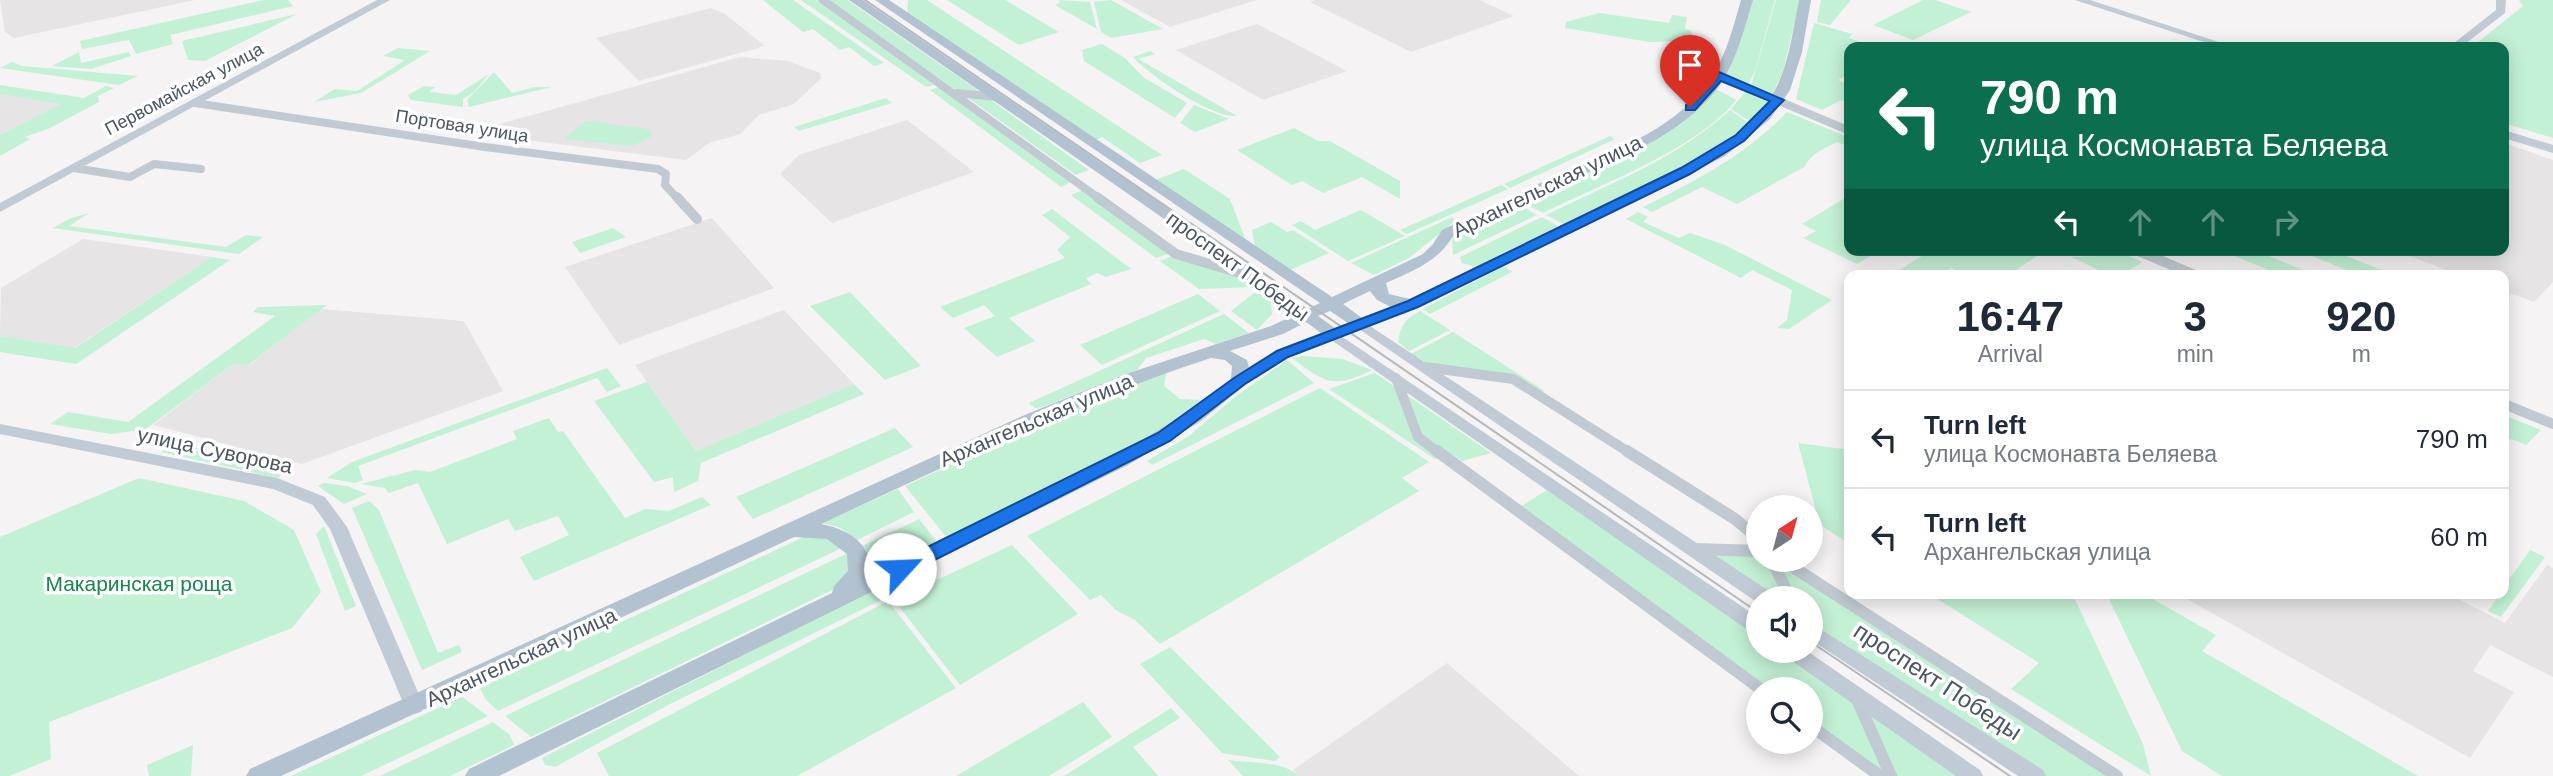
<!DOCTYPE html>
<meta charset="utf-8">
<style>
:root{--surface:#fff;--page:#f2f2f3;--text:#1f2937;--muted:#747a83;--line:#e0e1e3}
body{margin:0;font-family:Helvetica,sans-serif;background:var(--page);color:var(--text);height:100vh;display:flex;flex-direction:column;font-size:26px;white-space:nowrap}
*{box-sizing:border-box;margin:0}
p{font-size:23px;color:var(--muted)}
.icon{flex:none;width:38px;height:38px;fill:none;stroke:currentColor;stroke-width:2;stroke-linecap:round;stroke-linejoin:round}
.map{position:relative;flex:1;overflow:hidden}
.panel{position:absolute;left:1844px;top:270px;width:665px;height:329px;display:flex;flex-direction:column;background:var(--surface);border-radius:14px;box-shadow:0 4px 18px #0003}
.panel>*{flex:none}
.top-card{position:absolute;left:1844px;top:42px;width:665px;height:214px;border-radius:14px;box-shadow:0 4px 18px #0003;background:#0b6e4f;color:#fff;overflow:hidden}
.needle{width:46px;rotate:36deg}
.buttons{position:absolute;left:1746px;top:495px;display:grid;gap:14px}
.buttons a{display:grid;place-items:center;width:77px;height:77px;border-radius:50%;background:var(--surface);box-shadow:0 4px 18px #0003;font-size:35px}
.pin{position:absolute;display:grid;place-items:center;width:60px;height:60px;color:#fff;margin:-72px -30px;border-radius:50% 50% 50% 0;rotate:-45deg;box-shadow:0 0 7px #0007}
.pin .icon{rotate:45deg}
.me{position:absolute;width:77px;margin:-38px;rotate:65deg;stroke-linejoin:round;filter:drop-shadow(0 0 5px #0008)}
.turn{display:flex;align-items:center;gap:24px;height:147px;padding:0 21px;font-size:32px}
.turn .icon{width:91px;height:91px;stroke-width:2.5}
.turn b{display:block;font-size:49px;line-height:60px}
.lanes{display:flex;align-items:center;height:66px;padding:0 21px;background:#0003;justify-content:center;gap:35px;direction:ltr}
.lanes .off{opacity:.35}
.eta{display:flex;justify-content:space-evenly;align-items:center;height:119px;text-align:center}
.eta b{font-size:42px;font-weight:700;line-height:49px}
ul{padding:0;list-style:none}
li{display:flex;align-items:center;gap:21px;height:98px;padding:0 21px;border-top:2px solid var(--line)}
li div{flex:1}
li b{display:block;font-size:26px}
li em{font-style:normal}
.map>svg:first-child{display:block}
</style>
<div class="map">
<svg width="2553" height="776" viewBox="0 0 2553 776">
<rect width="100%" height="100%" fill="#f5f3f3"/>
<g fill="#e6e4e5">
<polygon points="0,0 195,0 14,38 5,32"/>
<polygon points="1121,0 1257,0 1170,27"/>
<polygon points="1316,0 1479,0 1514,16 1411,52 1310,2"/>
<polygon points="711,8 725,14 765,46 639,81 596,38"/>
<polygon points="1257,24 1347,71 1263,100 1176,50"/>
<polygon points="740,57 788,61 820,73 821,78 794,104 759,115 740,134 709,143 686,160 478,134 493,126"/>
<polygon points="0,94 62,104 0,135"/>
<polygon points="907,120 974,172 832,223 780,174 799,155"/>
<polygon points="2504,143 2553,160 2553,282 2534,302 2504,291 2504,275 2460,275 2394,250 2504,250"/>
<polygon points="712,218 774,288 619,345 565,267"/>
<polygon points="83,239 212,257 74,348 0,336 1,288"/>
<polygon points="321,309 464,321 503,391 302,464 153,425 233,364 249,365"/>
<polygon points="784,310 854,384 696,451 635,365"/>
<polygon points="2547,565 2553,568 2553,677 2490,645 2473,671 2514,692 2470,758 2176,593 2446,593 2505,623"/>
<polygon points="1447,663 1579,776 1299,776 1293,770"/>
</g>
<g fill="#c3f1d5">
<polygon points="264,0 288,0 293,6 170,35 173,44 136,54 129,40 82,49 80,41"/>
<polygon points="763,0 793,0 884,63 874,66 849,47 840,50 813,29 803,32"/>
<polygon points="801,0 820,0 939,84 926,87"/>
<polygon points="827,0 847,0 983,94 957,91"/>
<polygon points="908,0 927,0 1162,155 1140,163 1102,137 1096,140 907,14"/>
<polygon points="947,0 1005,0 1059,32 1019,45"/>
<polygon points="1058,0 1090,2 1097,29 1055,5 1061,2"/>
<polygon points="1111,0 1163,29 1111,38 1101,32 1094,2"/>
<polygon points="1752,0 1775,0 1755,71 1748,85 1724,73"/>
<polygon points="1776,0 1800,0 1783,71 1772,95 1751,86"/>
<polygon points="1821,0 1851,0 1830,25 1817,22"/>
<polygon points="1923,0 1935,0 1971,12 1913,40 1873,25"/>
<polygon points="2519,0 2553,0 2553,138 2504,123 2504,47 2472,47 2523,6"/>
<polygon points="1599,13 1669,23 1672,15 1687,17 1685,29 1690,30 1696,41 1649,42 1565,28 1566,22"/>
<polygon points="297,14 205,61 188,60 182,41"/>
<polygon points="1814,23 1852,34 1849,38 1875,47 1850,47 1850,52 1843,55 1850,58 1850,73 1838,80 1850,85 1850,104 1841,100 1822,110 1796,99"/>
<polygon points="1102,44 1125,58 1143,77 1187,103 1175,118 1084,61 1082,50"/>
<polygon points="398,48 430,51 361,93 314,102 335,89 357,91 405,60 383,56"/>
<path d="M1150,51L1155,54L1138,59L1237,116C1213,119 1149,75 1133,57Z"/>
<polygon points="79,52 81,63 129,52 131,56 91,69 52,66"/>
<polygon points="12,62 22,66 138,76 119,85 0,68"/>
<polygon points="494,72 512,93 535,87 552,87 469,107 467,100"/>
<polygon points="489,74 474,92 463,99 463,107 411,100 408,95 424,86 435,87 429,92 456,95"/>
<polygon points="0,85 84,98 106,86 114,88 98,96 99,102 48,129 25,137 30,139 0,156 0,135 61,104 0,94"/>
<polygon points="942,86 1073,181 1061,187 930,90"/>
<path d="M1716,89L1736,100C1698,149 1599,185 1543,213L1521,201L1640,146Z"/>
<polygon points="1747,90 1769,100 1751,122 1731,109"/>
<polygon points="964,95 988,98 1089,170 1076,175"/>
<polygon points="886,98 892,103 799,131 794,127"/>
<polygon points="1194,105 1229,119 1195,132 1180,123"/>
<path d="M1730,110L1750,124C1698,170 1629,196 1567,226L1546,215C1609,184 1678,158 1730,110Z"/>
<path d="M1787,112L1850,138V147L1837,142C1823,149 1812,153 1804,167L1737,204L1702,187L1652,212L1643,207C1697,180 1745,156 1787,112Z"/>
<polygon points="587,121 643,128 651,131 652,136 632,146 564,139"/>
<polygon points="1294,128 1318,141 1330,141 1400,181 1400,199 1362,177 1323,193 1302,181 1292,185 1237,150"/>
<polygon points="1610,136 1615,139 1510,188 1504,184"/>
<polygon points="1184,169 1230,199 1246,241 1153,181"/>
<polygon points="1501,185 1508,189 1407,234 1400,230"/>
<polygon points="1085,189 1172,253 1156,258 1071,195"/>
<polygon points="1850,195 1850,250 1880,250 1857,264 1803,238 1816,231 1802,224"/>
<polygon points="1518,204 1537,215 1453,255 1452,235"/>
<polygon points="1052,209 1131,269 1106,277 1097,273 1086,278 1091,284 1009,318 1035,341 997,357 964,328 995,316 984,305 953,318 940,307 1065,258 1057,250 1070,237 1042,215"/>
<polygon points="1361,210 1405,236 1348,261 1292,225 1301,221 1315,230"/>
<polygon points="1638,212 1648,217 1643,222 1679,238 1690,233 1725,245 1832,300 1789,329 1777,328 1787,320 1792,290 1752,270 1741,278 1626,219"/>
<polygon points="89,213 69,226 226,247 246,235 263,237 239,254 53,228 71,218"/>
<polygon points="1452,217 1456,220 1409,258 1374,275 1351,263"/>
<polygon points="1542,217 1563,229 1477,267 1462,263 1460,257"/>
<polygon points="1271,222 1287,232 1293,230 1329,253 1290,270 1255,246 1252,230"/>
<polygon points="613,228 626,237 580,253 572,242"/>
<polygon points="1931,250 2046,250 2008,275 1967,275 1951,268 1939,275 1892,275"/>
<polygon points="2220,250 2254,250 2315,275 2281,275"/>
<polygon points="2297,250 2331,250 2395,275 2359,275"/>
<polygon points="1175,255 1237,275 1254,287 1199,289 1160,261"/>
<path d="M2127,255L2142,262C2112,284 2102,270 2071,257Z"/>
<polygon points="212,257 230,260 76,364 0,352 0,336 75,348"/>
<polygon points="1504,266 1512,272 1430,314 1423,309"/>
<polygon points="1258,290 1271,302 1272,314 1257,330 1231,311"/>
<polygon points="850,292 921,366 885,380 810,306"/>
<polygon points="1198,294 1220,311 1102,365 1080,345"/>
<polygon points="327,305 248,365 233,364 146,429 111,434 50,424 68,412 128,422 275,316 253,312 258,307"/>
<path d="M1420,311L1450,330L1409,351L1398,342C1400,325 1406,319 1420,311Z"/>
<polygon points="1224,314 1249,333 1216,344 1204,339 1146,358 1137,370 1042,407 1035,408 1029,403"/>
<polygon points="1453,332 1545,391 1539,394 1513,379 1432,366 1411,354"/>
<path d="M1303,356L1342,359L1372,370C1333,389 1325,383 1292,358Z"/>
<polygon points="1287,360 1314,383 1152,465 1147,461 1189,436 1235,397"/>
<polygon points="607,368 621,386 607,392 597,378 358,466 363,480 355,483 327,478 352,462"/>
<polygon points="1166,373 1164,386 1180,399 1201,400 1158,431 1114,456 947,538 905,486 1077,407"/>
<polygon points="1375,373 1491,453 1462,461 1448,452 1435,459 1329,389"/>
<polygon points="647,382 696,451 854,384 864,394 701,463 698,481 674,492 673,477 654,482 594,401"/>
<polygon points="1320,388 1429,462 1402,478 1419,491 1160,644 1135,620 1117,611 1101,595 1090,600 1027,536"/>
<polygon points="2504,415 2541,430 2526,445 2504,436"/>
<polygon points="549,418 558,432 563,431 625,518 645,509 669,511 702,497 711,505 534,581 520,557 569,535 558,516 515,531 508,519 447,544 418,483 389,493 385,488 361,484 415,470 430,472 517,439 513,431"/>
<polygon points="895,428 913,447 753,519 736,497"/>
<polygon points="176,442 285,472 278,478 161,452"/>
<polygon points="1798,443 1850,450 1850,544 1820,525"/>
<polygon points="139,478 244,501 294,530 321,592 292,628 49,722 51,759 9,776 0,776 0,537"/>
<polygon points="324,483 347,486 367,494 344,504 318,486"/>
<polygon points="1553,486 1759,628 1759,651 1792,651 1972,776 1880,776 1811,726 1811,690 1762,689 1517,509"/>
<polygon points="898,489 914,512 855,541 841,528 822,523"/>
<polygon points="369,501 379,510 438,653 459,645 462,652 422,670 352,508"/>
<polygon points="919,519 937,542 860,581 860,547"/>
<polygon points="324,526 356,606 345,611 316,534"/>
<polygon points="820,534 844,547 498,711 486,700 480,688 806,536"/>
<polygon points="1012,545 1078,614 960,685 894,600"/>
<polygon points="1693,549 1759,551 1759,560 1782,560 2117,776 2035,776 1811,630 1811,598 1765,598"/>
<polygon points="2530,550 2545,557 2501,617 2488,611 2500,593 2504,593 2504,587"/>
<polygon points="848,553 854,569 836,588 531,737 505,716"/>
<polygon points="874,589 885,598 670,704 555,767 545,765 542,758"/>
<polygon points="1928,593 2072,593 2143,744 2151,776 2011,689 2039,663"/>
<polygon points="2106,593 2142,593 2216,635 2202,651 2418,776 2222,776 2182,751"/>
<polygon points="888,601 956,688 797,776 609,776 597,753"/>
<polygon points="1170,647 1280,757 1275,761 1222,753 1140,664"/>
<polygon points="462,697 488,716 361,776 291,776"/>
<polygon points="1083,702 1112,737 1049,776 956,776"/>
<polygon points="1171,708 1180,718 1133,747 1158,776 1064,776"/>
<polygon points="493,722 510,735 514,745 450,776 380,776"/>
<polygon points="193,745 191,776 149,776 147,765"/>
<path d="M1228,760C1249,763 1284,761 1299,776H1243Z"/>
</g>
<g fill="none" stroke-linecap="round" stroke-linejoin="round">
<g stroke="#c1cad2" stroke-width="8">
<polyline points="823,0 1100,199"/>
<polyline points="1719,76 1850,131"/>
<polyline points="957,93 996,97"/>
<polyline points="195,103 485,147 658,169 666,174 665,185 678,199"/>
<polyline points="74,168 130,177 154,164 201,169"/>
</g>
<g stroke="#c1cad2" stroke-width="10">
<polyline points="677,197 697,219"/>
<polyline points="1097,197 1176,254 1250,276"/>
<polyline points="2136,250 2195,275"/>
<polyline points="1425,367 1513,379 1630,453"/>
<polyline points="1396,378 1418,437 1439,453"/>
<polyline points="2504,404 2553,424"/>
</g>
<g stroke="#c1cad2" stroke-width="12">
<polyline points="1437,451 1762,690"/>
<polyline points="1627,451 1735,519 1759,539"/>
<polyline points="1695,549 1759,551"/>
<polyline points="1772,560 1790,598"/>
<polyline points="1782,560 2117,776"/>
<polyline points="1856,697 1891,776"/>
<polyline points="1811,726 1880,776"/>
</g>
<g fill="#c1cbd6" fill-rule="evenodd">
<polygon points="377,0 390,0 0,212 0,203"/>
<polygon points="2075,0 2090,0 2234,47 2219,47"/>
<polygon points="2496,0 2506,0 2505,13 2461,47 2449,47 2496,10"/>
<polygon points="2504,130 2553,145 2553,153 2504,138"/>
<polygon points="1361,320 1772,593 1774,598 1759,598 1758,603 1356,327 1354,324"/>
<polygon points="1332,330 1759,618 1759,635 1752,633 1327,337 1325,334 1327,331"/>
<polygon points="0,424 277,478 325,497 347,527 424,706 421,712 414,714 407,712 330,529 313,505 273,489 0,434"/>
<polygon points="1811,623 2043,770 2046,776 2018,776 1811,640"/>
<polygon points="1782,651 1807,651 1980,770 1983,776 1956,776 1785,656"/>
</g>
<path fill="#b3c2d1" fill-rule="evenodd" d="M849,0H863L1170,210L1308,309L1320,303L875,0H889L1332,297L1423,254L1433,244L1442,230C1479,212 1516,194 1553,177C1607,153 1670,133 1707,84C1725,60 1733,28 1741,0H1753C1744,30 1736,63 1717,89C1679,137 1618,159 1564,183C1527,200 1490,218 1453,236C1438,262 1412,271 1386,283L1389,294L1410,299L1715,150C1783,100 1784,80 1799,0H1811L1802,52L1790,90L1770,119L1725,156L1419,307L1288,358L1245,385L1201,421L1128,465L499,776H465L469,769L832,593L834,586L848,571L847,554L827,539L794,537L281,776H246L250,769L1027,414L1126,374L1271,326L1295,315L1160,216ZM1370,291L1377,300L1391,307L1362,318L1343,304ZM1330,311L1348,323L1335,328L1318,316ZM1306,322L1321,333L1276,350L1249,367L1247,360L1230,351L1283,334ZM1211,358L1225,360L1232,366L1231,379C1125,464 989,517 867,576C877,545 847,529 821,524C950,464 1076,402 1211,358Z"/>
<g stroke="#b5b8bd" stroke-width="2">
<polyline points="865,0 1759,613"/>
<polyline points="1811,642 2010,776"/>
</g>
</g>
<polygon fill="#1a73e8" stroke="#114b97" stroke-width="2" points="1719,72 1784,100 1744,141 1690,174 1418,307 1288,357 1245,384 1170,441 907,574 893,574 891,569 893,564 1158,433 1234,378 1277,351 1408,301 1681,168 1736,135 1770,101 1721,81 1695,110 1686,110 1686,105"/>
<g text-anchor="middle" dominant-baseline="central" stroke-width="7" stroke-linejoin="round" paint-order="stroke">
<g font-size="18" fill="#4a5661" stroke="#fff">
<text transform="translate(184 89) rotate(-28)">Первомайская улица</text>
<text transform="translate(462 126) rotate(9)">Портовая улица</text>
</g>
<g font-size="21" fill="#4a5661" stroke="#fff">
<text transform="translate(1547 186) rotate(-26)">Архангельская улица</text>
<text transform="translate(1238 266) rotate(36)">проспект Победы</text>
<text transform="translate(1036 420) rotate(-23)">Архангельская улица</text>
<text transform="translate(215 450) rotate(12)">улица Суворова</text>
<text transform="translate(521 657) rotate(-25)">Архангельская улица</text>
</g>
<g font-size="21" fill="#17864f" stroke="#fff">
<text x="139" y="583">Макаринская роща</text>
</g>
<g font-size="24" fill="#4a5661" stroke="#fff">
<text transform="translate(1938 681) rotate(33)">проспект Победы</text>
</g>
</g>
</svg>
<div class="buttons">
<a><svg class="needle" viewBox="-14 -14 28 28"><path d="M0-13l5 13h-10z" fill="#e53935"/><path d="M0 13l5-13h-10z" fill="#747a83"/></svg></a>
<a><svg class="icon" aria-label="sound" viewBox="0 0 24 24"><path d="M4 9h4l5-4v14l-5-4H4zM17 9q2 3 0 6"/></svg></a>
<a><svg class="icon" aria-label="search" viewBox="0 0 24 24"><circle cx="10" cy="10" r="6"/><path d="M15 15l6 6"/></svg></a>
</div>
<div class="pin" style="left:1690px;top:107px;background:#d93025"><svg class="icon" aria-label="arrive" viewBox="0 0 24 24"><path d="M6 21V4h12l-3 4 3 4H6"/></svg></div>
<svg class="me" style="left:900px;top:569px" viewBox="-20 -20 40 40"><circle r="19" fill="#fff"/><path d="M0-13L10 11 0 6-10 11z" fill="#1a73e8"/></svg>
<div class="top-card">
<div class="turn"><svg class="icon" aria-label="left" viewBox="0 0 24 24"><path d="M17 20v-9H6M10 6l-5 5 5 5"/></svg><div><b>790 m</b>улица Космонавта Беляева</div></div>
<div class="lanes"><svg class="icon" aria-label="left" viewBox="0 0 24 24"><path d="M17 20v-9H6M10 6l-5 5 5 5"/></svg><svg class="icon off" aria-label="ahead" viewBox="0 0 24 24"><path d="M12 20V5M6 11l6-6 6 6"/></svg><svg class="icon off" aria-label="ahead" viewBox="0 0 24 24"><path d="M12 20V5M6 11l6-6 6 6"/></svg><svg class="icon off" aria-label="right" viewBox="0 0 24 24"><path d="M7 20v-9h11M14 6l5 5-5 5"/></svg></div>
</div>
<section class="panel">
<div class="eta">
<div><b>16:47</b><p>Arrival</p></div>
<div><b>3</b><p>min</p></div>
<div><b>920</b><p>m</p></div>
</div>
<ul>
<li><svg class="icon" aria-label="left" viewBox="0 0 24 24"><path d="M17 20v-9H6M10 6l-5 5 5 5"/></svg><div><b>Turn left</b><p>улица Космонавта Беляева</p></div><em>790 m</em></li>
<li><svg class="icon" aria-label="left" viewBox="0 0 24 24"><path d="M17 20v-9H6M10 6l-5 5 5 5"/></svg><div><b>Turn left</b><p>Архангельская улица</p></div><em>60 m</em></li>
</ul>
</section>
</div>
